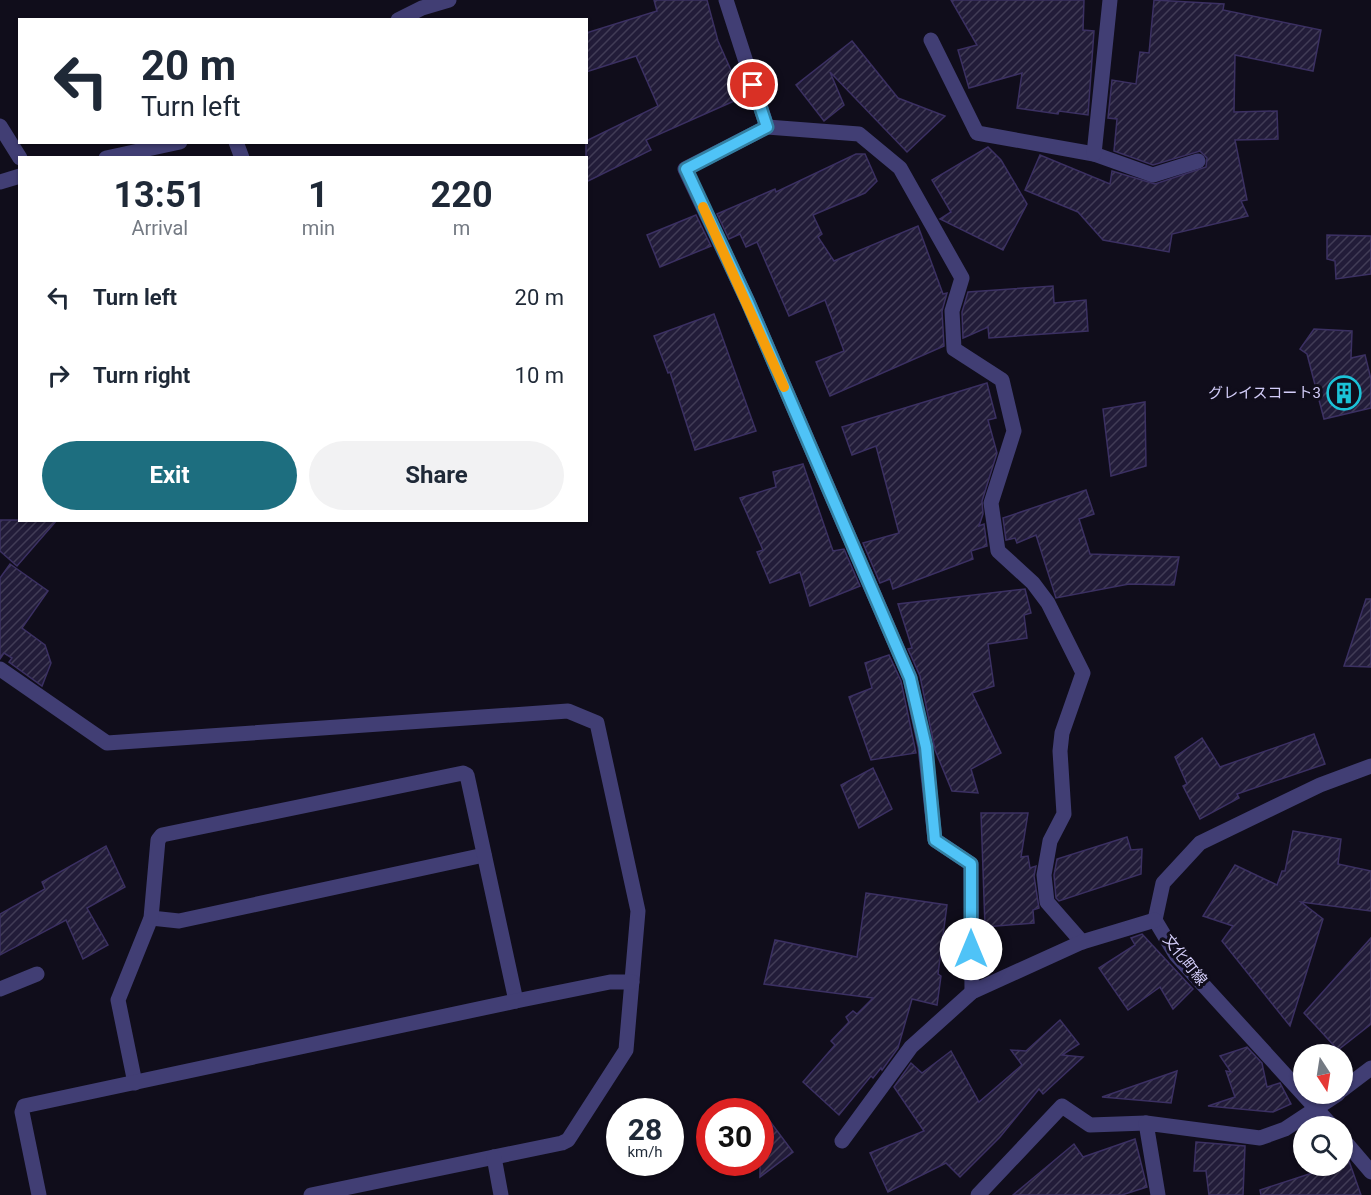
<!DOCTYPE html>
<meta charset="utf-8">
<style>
:root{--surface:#fff;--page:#f2f2f3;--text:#1f2937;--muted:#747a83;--accent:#1d6e7f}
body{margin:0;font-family:Roboto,"Noto Sans JP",sans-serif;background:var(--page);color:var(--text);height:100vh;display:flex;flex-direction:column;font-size:22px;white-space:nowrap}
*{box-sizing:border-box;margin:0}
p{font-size:20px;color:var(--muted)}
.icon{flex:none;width:33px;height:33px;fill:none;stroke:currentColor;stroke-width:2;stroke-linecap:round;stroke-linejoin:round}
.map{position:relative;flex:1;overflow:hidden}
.details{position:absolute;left:18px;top:156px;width:570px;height:366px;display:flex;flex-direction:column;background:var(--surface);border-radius:0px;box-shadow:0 2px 4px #0004}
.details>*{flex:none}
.top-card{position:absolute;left:18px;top:18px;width:570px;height:126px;border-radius:0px;box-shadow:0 2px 4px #0004;background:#fff;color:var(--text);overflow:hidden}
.needle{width:39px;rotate:168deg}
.controls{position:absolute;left:1293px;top:1044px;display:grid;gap:12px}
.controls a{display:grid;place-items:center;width:60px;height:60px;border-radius:50%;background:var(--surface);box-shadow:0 2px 4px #0004;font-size:30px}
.speed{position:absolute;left:606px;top:1098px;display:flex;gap:12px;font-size:30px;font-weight:700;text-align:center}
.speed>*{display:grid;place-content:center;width:78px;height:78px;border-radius:50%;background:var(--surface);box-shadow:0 2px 4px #0004;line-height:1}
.speed small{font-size:15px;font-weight:400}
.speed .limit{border:9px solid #d22;background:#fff;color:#111}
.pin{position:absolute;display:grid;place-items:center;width:51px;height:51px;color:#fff;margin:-26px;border:3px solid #fff;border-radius:50%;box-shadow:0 2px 6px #0007}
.me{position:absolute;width:66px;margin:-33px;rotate:0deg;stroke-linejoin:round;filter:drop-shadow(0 0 4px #0008)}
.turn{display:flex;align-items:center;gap:21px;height:126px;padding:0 24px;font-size:27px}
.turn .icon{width:78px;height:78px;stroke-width:2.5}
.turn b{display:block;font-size:42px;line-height:51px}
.eta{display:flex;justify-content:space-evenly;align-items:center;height:102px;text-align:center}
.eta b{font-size:36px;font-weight:700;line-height:42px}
.action{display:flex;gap:12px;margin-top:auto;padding:12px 24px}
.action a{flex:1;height:69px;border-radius:36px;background:var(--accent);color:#fff;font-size:24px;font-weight:700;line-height:69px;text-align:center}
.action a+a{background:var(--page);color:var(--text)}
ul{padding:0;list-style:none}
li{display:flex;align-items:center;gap:18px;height:78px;padding:0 24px}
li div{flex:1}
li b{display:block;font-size:22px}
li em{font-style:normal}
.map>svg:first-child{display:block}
</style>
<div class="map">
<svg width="1371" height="1195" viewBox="0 0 1371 1195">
<defs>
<pattern id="building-hatch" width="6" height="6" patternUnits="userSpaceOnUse" patternTransform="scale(1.5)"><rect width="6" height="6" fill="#221c39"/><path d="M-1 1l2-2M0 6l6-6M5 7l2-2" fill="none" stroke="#413c56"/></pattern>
</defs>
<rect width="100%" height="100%" fill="#100d1b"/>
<g fill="url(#building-hatch)" stroke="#3b3062" stroke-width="1.5">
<polygon points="654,0 707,0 718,41 743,97 646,140 651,150 586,182 586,141 658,106 636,56 586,72 586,33 657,11"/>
<polygon points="951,0 1084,0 1083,30 1094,31 1088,115 1059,111 1058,114 1017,108 1022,73 969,88 958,50 977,45"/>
<polygon points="1154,0 1224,4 1223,10 1321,30 1313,71 1235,55 1234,112 1277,111 1278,139 1235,140 1247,200 1241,201 1248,216 1172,234 1169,252 1103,240 1078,212 1025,190 1040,155 1110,184 1112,171 1155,184 1206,167 1207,158 1200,151 1153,165 1114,151 1117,119 1108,118 1112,80 1136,84 1140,52 1149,53"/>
<polygon points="852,41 898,98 945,116 907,152 830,72 844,105 824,121 796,85"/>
<polygon points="988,147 1001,160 1027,204 1003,250 940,219 951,212 932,180"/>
<polygon points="856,154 865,154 877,181 865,193 813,215 822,234 818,237 834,261 918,226 943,294 947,293 942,311 944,346 830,396 816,362 844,351 825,300 789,316 757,242 746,247 740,234 729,239 717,214 775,189 776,192"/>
<polygon points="696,215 711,246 660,267 647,235"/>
<polygon points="1327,235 1371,236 1371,274 1336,279 1335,261 1327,259"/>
<polygon points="1053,286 1054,303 1086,300 1088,331 989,338 988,327 963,338 962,312 968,292"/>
<polygon points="714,314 756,431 695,450 670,372 668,373 654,336"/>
<polygon points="1314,329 1352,331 1351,358 1365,355 1371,379 1371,408 1324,419 1307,354 1300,349"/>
<polygon points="987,383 996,418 988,420 997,453 982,501 983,514 979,526 984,524 987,546 971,551 973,559 893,589 890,579 880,583 863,543 899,533 876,446 852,455 842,427"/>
<polygon points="1145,402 1146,466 1111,476 1103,409"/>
<polygon points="803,464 833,551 844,549 860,586 810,606 800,572 770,583 757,552 763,550 740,498 776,487 773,472"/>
<polygon points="1086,490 1094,514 1079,519 1090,554 1179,557 1174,585 1129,584 1056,598 1036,535 1017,543 1015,538 1006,540 1003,518"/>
<polygon points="0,520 57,520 17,566 0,551"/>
<polygon points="10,564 48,591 22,628 45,645 51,663 42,686 9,662 12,658 4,653 0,659 0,578"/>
<polygon points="1025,589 1031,613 1024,615 1027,638 988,644 994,686 972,693 1001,753 971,769 978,793 952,791 935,750 920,676 908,649 912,648 898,604"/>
<polygon points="1366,599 1371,599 1371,667 1344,666"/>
<polygon points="889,655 901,681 916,753 871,760 849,697 872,688 865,663"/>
<polygon points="1314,734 1325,764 1237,794 1239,798 1200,819 1183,786 1187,784 1175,757 1202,738 1220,767"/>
<polygon points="873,768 892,809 859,828 841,785"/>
<polygon points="981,813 1028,813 1021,857 1028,856 1030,868 1036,866 1034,876 1039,908 1033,910 1034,923 985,927"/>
<polygon points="1293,831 1341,839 1338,864 1371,871 1371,911 1301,902 1323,919 1290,1026 1222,941 1233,926 1203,916 1235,865 1277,885 1282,871 1285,871"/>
<polygon points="1127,837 1131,850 1142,849 1141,874 1059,901 1056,898 1054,875 1057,859"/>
<polygon points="106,846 125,887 87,908 108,945 83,959 66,920 0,955 0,914 45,889 42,882"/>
<polygon points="866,893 947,905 938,974 941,976 937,1005 912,999 898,1048 882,1070 881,1068 873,1078 871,1076 839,1115 803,1082 835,1045 831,1041 849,1022 846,1017 853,1011 857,1014 873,998 764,984 775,940 857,957"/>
<polygon points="1142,934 1193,989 1173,1009 1160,987 1128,1010 1099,968 1135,945 1131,938"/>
<polygon points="1371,938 1371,1024 1338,1050 1304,1013"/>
<polygon points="1060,1020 1079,1044 1062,1055 1083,1057 1043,1094 1039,1089 1000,1137 960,1177 946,1163 888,1192 870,1153 924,1131 894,1087 911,1063 922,1073 951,1051 979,1102 1022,1065 1011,1050 1026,1051"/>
<polygon points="1247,1047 1262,1063 1267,1087 1280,1083 1291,1104 1273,1112 1208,1106 1235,1097 1226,1071 1231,1072 1220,1056"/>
<polygon points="1177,1071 1171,1103 1102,1097"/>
<polygon points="760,1108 793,1152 760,1177"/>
<polygon points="1135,1139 1147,1187 1122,1195 1013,1195 1074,1144 1083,1157"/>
<polygon points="1196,1142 1245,1146 1243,1195 1209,1195 1206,1171 1194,1171"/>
<polygon points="1349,1161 1361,1195 1261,1195 1260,1190"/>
</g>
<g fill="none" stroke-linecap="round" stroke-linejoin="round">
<g stroke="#413e74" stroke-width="15">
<polyline points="726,0 767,127 685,169 748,302 910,678 925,747 935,840 971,864 972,992"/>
<polyline points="398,20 422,8 449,0"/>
<polyline points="931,40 977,133 1094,154 1153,175 1198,161"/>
<polyline points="0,126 20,158"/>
<polyline points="767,127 859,134 900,168 962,278 952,311 954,349 1002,380 1014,431 991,503 998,551 1033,583 1048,603 1083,673 1062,733 1060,751 1064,814 1050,841 1044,875 1047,902 1082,942"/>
<polyline points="236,142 242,158"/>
<polyline points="1094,154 1110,0"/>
<polyline points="106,158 180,142"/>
<polyline points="0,182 20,176"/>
<polyline points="0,669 107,743 568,711 597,723 638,911 626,1050 568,1140 562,1143 311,1195"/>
<polyline points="151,918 179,921 484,855"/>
<polyline points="0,989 37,974"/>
<polyline points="135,1083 118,1000 151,918 158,840 162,835 463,773 467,775 516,1001"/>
<polyline points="1342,1090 1371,1068"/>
<polyline points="1332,1126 1176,955 1155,920 1163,883 1200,843 1320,785 1371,766"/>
<polyline points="1342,1138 1371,1172"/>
<polyline points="842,1141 911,1047 972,992 1082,942 1155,920"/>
<polyline points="494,1157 501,1195"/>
<polyline points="39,1195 22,1112 24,1106 516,1001 610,982 632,982"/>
<polyline points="978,1195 1062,1106 1090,1125 1146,1123"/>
<polyline points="1158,1195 1146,1123 1260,1138 1285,1129 1338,1094"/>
</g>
</g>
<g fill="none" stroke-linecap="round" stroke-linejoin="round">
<g stroke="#337fa1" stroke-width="15">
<polyline id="route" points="753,85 767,127 686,169 748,302 910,678 926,747 935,840 971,864 971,949"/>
</g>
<use href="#route" stroke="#4fc3f7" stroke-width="10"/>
<polyline stroke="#f59e0b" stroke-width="10" points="703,207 784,387"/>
</g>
<defs>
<g id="building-ring" transform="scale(1.725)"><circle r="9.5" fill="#100d1b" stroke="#1bc2d7" stroke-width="1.5"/><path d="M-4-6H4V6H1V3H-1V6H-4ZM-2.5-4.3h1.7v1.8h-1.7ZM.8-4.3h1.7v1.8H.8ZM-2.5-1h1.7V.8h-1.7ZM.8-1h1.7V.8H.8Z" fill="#1bc2d7"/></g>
</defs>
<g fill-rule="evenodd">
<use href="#building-ring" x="1344" y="393"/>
</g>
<g text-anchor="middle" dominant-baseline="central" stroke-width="6" stroke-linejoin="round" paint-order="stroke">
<g font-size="15" fill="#d3cdf9" stroke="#100d1b" text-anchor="end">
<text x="1321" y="393">グレイスコート3</text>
</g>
<g font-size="15" fill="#d3cdf9" stroke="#100d1b">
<text transform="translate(1185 960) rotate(51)">文化町線</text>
</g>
</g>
</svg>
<div class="controls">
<a><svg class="needle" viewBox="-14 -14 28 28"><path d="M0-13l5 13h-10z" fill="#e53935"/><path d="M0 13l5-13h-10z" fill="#747a83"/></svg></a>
<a><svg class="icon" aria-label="search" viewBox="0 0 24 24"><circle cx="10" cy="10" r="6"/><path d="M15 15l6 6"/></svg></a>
</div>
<div class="speed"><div>28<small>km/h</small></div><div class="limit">30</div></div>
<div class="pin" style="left:753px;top:85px;background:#d93025"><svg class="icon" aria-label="arrive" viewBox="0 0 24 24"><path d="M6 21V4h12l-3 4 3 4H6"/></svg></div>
<svg class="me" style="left:971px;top:949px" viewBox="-20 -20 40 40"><circle r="19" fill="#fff"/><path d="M0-13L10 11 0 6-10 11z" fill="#4fc3f7"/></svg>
<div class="top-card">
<div class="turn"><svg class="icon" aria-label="left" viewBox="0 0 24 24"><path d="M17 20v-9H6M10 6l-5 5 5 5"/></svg><div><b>20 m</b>Turn left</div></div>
</div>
<section class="details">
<div class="eta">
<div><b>13:51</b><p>Arrival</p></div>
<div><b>1</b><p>min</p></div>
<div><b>220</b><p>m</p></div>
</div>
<ul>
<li><svg class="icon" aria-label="left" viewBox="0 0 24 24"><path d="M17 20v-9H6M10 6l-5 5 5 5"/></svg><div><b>Turn left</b></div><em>20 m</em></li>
<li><svg class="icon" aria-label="right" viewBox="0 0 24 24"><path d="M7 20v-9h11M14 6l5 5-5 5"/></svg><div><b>Turn right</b></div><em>10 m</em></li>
</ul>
<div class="action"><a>Exit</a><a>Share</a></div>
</section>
</div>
